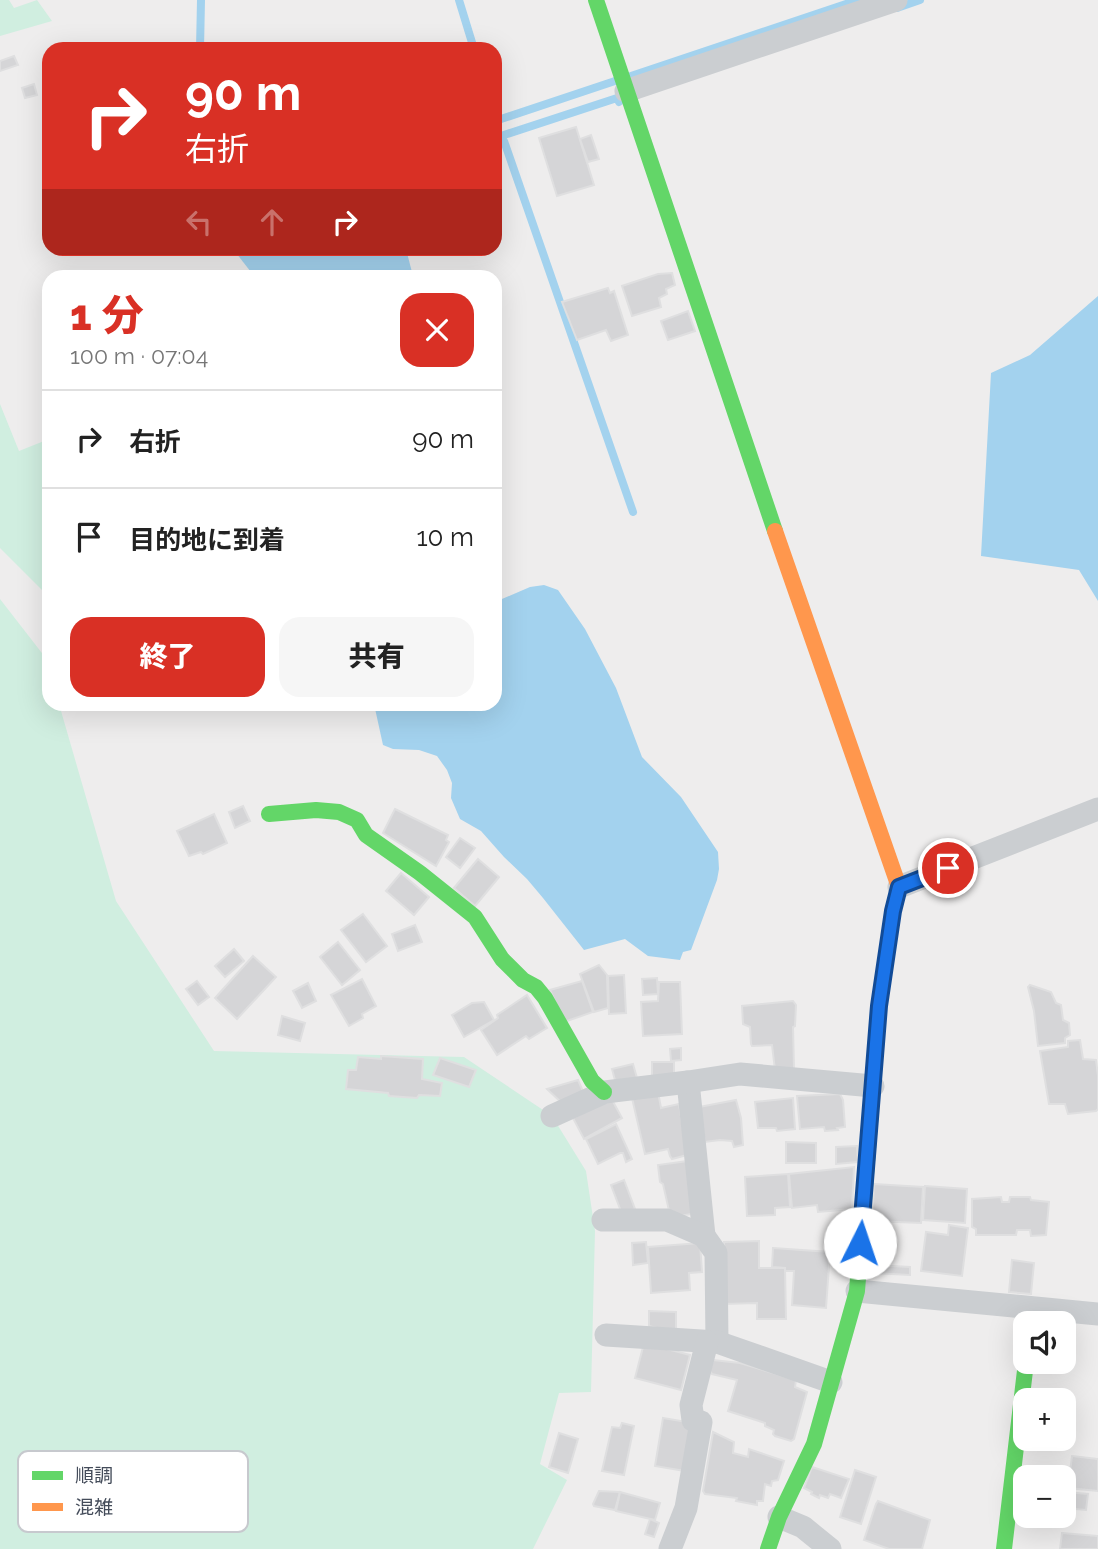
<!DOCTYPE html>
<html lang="ja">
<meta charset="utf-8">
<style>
:root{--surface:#fff;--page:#f6f6f6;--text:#222;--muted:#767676;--line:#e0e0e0;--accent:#d93025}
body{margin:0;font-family:Raleway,"Noto Sans JP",sans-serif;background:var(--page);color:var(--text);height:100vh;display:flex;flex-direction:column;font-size:26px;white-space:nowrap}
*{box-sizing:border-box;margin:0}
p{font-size:23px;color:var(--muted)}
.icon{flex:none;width:38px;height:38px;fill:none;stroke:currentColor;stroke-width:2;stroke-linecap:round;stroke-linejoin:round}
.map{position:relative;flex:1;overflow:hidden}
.panel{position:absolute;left:42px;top:270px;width:460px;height:441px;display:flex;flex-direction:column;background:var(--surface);border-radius:21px;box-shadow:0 7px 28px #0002}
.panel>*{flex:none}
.banner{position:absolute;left:42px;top:42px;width:460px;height:214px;border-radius:21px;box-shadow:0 7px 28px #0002;background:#d93025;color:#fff;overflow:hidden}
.controls{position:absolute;left:1013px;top:1311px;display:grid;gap:14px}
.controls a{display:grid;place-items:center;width:63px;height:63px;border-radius:14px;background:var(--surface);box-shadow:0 7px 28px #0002;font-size:35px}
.pin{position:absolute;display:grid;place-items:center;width:60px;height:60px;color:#fff;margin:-30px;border:4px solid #fff;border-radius:50%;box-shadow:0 2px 7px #0007}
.me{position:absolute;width:77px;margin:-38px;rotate:4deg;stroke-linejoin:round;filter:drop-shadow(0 0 5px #0008)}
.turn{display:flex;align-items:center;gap:24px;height:147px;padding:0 28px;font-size:32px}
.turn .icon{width:91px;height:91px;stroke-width:2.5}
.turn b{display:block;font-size:49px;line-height:60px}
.lanes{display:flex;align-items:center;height:66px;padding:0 28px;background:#0003;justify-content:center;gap:35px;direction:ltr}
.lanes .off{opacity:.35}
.round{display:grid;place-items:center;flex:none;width:74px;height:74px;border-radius:21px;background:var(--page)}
.headline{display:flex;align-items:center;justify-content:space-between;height:119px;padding:0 28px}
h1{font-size:42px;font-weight:800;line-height:52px;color:var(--accent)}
.button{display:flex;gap:14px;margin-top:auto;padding:14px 28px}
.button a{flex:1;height:80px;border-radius:21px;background:var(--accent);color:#fff;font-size:28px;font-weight:800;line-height:80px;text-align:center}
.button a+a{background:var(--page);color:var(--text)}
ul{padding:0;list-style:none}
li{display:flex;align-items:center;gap:21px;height:98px;padding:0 28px;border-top:2px solid var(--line)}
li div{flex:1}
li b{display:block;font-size:26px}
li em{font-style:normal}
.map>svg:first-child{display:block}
</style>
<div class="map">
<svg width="1098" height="1549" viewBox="0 0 1098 1549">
<rect width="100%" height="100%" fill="#eeeded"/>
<g fill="#d0eee0">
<polygon points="0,0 9,0 14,8 37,0 52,21 0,36"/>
<polygon points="0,404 19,451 49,439 49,594 47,595 0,548"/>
<polygon points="0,599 45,657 49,669 49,704 59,704 116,901 214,1051 464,1057 552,1116 586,1171 595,1231 591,1392 559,1393 540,1464 567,1480 533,1549 0,1549"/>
</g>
<g fill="#a3d2ee">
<polygon points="233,249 406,249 413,276 254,276"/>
<polygon points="1098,296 1098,601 1079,570 981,556 991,373 1030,355"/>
<polygon points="544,585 558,590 585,629 616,688 642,757 681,797 718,852 719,869 717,880 691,950 683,952 680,960 648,956 625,939 584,950 543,898 527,879 504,857 481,831 460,819 451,798 452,783 447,770 437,756 419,750 393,749 383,745 374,704 495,704 495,602 530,587"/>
</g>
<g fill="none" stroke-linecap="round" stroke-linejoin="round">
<g stroke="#a3d2ee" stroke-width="8">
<polyline points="459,0 474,49"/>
<polyline points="897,8 920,0"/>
<polyline points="200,49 201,0"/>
<polyline points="628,77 858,0"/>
<polyline points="495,121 615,81"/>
<polyline points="495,138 617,98 619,102"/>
<polyline points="504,141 633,512"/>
</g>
</g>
<g fill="#d5d5d7" stroke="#dfdfe0" stroke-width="2">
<polygon points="14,56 18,65 0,71 0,61"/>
<polygon points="34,84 37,95 25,98 22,88"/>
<polygon points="576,127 594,185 557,196 539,138"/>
<polygon points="591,135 599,159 588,162 580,139"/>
<polygon points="672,273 675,285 666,289 667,294 659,298 661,307 632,316 622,286 658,274"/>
<polygon points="608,288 610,293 614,291 628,335 611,341 606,330 577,340 562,302"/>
<polygon points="688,311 695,331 668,340 661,321"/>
<polygon points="243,806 250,821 235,828 229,812"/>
<polygon points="395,809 448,835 446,840 449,842 436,866 383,833"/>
<polygon points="214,814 227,843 203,854 201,852 189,856 177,831"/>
<polygon points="460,838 475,848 460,868 446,857"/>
<polygon points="478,859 499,877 475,906 454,888"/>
<polygon points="401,873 429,897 414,915 386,891"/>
<polygon points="363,914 387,946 366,962 341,930"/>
<polygon points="415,925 422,942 398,951 392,934"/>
<polygon points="338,942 360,970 342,985 320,957"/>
<polygon points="234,949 244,961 225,977 215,966"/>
<polygon points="253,956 276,977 237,1019 215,998"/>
<polygon points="599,965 607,975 608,1008 594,1012 580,974"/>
<polygon points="624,975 626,1013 609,1014 608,976"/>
<polygon points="657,978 658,994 643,995 642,979"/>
<polygon points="362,979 376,1006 362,1014 363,1018 349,1026 331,995"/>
<polygon points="197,981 209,997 198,1005 186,989"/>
<polygon points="582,981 593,1012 564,1022 550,990"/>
<polygon points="659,982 680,982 682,1034 643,1036 641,1002 658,1001"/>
<polygon points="308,983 316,1001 302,1008 293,991"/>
<polygon points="1030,985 1051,992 1056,1003 1061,1005 1063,1020 1069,1023 1070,1035 1065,1038 1065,1043 1038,1046 1034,1011 1028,987"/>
<polygon points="527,995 547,1028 529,1039 526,1036 497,1055 481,1030 498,1018 497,1015"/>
<polygon points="793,1001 796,1005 795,1026 793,1027 794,1069 775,1070 772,1045 752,1046 751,1044 750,1027 743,1024 742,1006"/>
<polygon points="484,1002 494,1020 464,1037 452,1015 472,1003"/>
<polygon points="282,1016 305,1023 300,1041 278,1035"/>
<polygon points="1080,1040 1083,1059 1096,1060 1098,1076 1098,1109 1096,1111 1068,1114 1065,1104 1049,1104 1040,1051 1068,1047 1068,1041"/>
<polygon points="681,1048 681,1060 671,1061 670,1049"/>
<polygon points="381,1056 423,1059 422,1079 442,1083 440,1096 419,1095 417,1098 389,1096 388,1093 346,1089 348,1070 356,1070 358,1057 381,1059"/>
<polygon points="440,1058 476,1070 469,1087 433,1075"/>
<polygon points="652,1062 674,1062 674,1077 652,1078"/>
<polygon points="633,1064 637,1078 616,1084 612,1069"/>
<polygon points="578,1080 585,1096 563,1104 547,1089"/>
<polygon points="658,1092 661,1108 679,1104 687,1155 672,1159 670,1156 668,1149 645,1154 632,1098"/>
<polygon points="840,1094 843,1100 845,1127 837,1128 838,1130 825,1131 824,1127 800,1129 797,1096"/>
<polygon points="611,1098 622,1118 584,1139 573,1118"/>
<polygon points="793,1098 795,1129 777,1131 776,1128 758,1128 755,1102"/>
<polygon points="736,1100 741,1118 743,1145 734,1147 732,1141 720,1140 705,1142 699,1107"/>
<polygon points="616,1124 632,1159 626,1162 623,1153 620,1153 598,1164 586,1139"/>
<polygon points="786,1142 816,1143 816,1163 786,1163"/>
<polygon points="857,1146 858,1162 836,1164 836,1147"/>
<polygon points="688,1161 692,1214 672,1217 670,1215 663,1184 660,1182 658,1165"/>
<polygon points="854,1167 852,1209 818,1212 817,1205 792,1208 789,1174"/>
<polygon points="788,1174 790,1207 775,1208 775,1215 747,1216 745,1177"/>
<polygon points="624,1180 635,1209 622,1214 611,1185"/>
<polygon points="874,1184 923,1187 921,1223 872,1221"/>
<polygon points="925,1186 967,1189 965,1223 923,1220"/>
<polygon points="1001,1197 1002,1202 1009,1202 1010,1197 1030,1197 1031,1200 1049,1202 1046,1235 1031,1236 1030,1230 1017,1230 1016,1235 976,1235 976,1229 972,1227 972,1199"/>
<polygon points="949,1225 968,1228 962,1276 921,1271 926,1232 948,1235"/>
<polygon points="759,1241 759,1268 785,1268 786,1319 757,1319 757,1303 725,1304 724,1242"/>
<polygon points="646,1242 648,1263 633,1265 632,1243"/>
<polygon points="700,1243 702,1272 689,1273 690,1290 651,1293 648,1247"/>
<polygon points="773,1248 830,1252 826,1308 792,1305 794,1271 785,1271 785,1268 772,1267"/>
<polygon points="1012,1260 1034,1263 1031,1294 1009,1292"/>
<polygon points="874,1265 910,1267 910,1275 873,1273"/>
<polygon points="649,1311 676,1312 676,1333 649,1326"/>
<polygon points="644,1343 690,1355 681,1390 635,1378"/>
<polygon points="713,1360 740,1363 796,1380 795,1387 807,1392 794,1439 791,1441 775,1436 773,1434 774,1430 765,1426 765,1423 728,1411 737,1380 712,1374 710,1371"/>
<polygon points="663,1418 693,1423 685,1471 655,1466"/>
<polygon points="622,1423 634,1426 624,1475 602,1471 612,1427 620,1428"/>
<polygon points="713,1432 734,1442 733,1453 748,1457 749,1449 784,1461 778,1480 772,1481 771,1486 765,1484 763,1501 757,1501 757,1505 736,1501 737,1498 705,1494 703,1491"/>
<polygon points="559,1433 578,1439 568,1473 549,1467"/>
<polygon points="1072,1456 1098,1459 1098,1491 1068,1488"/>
<polygon points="812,1467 849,1479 841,1498 830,1494 828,1498 820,1495 819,1498 811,1494 812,1492 804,1488"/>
<polygon points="855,1470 876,1477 861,1524 840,1517"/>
<polygon points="599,1491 620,1492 615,1510 594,1506 593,1504"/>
<polygon points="620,1492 660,1503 655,1520 616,1511"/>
<polygon points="1066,1492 1088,1494 1086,1510 1064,1508"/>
<polygon points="878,1501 930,1520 922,1549 889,1549 864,1540 876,1504"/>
<polygon points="650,1519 659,1523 654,1537 645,1534"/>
<polygon points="1062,1533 1098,1536 1098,1549 1060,1549"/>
</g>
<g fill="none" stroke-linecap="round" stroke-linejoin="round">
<g stroke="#cbced1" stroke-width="23">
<polyline points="626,91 896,0"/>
<polyline points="899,887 1098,809"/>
<polyline points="688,1082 704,1236"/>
<polyline points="552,1116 605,1092 688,1082 740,1074 873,1086"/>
<polyline points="603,1220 667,1220 704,1236 716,1253 717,1342"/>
<polyline points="857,1291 1098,1314"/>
<polyline points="606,1335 717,1342 831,1382"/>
<polyline points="779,1517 803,1527 830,1549"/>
<polyline points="670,1549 686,1508 701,1422 693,1420 691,1405 707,1342"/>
</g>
<g stroke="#63d668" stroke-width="16">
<polyline points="596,0 775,531"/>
<polyline points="269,814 316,810 339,812 357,820 366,835 420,873 475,917 502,959 523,980 536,987 545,998 592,1081 604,1092"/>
<polyline points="768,1549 779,1517 814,1444 857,1291 879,1006 892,917"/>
<polyline points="1004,1549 1026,1362"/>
</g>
<polyline stroke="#ff974d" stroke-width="16" points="775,531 899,887 892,917"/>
</g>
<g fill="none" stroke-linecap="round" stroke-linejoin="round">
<g stroke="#114b97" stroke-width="18">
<polyline id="route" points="860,1243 879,1006 893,911 899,887 948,868"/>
</g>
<use href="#route" stroke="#1a73e8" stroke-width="12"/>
</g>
<rect x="18" y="1451" width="230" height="81" rx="10" fill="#fff" stroke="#c7c9ce" stroke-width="2"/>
<rect x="32" y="1471" width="31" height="9" fill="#63d668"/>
<rect x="32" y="1503" width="31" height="8" fill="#ff974d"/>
<g font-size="19" fill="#444c5a">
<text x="75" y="1482">順調</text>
<text x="75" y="1514">混雑</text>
</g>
</svg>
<div class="controls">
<a><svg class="icon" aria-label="sound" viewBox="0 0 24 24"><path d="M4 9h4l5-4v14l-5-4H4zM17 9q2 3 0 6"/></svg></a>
<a>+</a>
<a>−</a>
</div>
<div class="pin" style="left:948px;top:868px;background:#d93025"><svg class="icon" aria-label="arrive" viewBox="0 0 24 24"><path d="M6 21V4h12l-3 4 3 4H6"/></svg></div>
<svg class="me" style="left:860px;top:1243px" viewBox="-20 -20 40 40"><circle r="19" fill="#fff"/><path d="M0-13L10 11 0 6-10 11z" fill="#1a73e8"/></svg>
<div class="banner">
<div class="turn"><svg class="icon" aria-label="right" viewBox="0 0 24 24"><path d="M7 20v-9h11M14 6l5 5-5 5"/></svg><div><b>90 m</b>右折</div></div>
<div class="lanes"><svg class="icon off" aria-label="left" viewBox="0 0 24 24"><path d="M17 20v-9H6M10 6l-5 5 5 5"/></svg><svg class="icon off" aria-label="ahead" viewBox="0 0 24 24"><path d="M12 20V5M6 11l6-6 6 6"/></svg><svg class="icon" aria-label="right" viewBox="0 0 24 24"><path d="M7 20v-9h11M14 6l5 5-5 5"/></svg></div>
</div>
<section class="panel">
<div class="headline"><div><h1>1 分</h1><p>100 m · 07:04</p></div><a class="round" style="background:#d93025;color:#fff"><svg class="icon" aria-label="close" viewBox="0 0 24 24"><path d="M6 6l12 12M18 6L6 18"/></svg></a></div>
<ul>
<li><svg class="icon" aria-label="right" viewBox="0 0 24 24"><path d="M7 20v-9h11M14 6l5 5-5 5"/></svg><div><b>右折</b></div><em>90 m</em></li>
<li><svg class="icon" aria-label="arrive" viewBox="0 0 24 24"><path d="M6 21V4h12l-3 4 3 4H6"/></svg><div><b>目的地に到着</b></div><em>10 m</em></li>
</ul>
<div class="button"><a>終了</a><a>共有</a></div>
</section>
</div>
